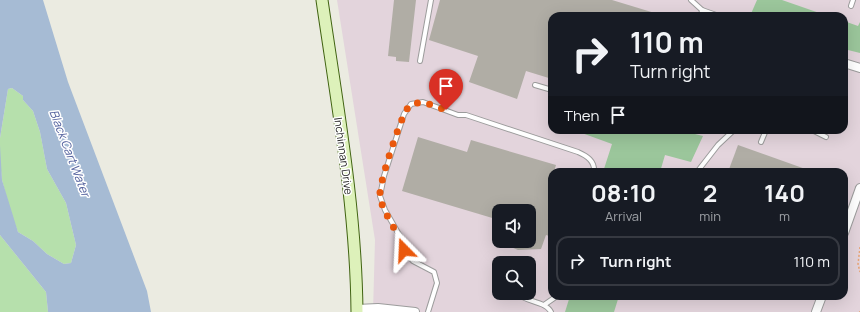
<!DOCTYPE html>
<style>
:root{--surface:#171b24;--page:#20242c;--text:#f1f3f6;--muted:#9ea1a6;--line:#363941}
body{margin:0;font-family:Manrope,sans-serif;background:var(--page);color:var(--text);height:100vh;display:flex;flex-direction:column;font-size:15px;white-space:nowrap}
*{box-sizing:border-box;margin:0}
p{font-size:13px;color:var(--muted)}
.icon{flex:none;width:22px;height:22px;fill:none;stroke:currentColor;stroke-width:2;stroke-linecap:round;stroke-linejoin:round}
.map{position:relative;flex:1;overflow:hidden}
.side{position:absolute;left:548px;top:168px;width:300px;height:132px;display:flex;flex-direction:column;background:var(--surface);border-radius:12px;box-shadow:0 4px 16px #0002}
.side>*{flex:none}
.hud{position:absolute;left:548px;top:12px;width:300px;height:122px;border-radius:12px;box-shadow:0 4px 16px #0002;background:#171b24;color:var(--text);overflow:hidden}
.buttons{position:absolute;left:492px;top:204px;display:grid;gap:8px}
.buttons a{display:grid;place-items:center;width:44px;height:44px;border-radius:8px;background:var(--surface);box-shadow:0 4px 16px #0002;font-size:20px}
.pin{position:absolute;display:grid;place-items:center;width:34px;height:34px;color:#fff;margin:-41px -17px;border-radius:50% 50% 50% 0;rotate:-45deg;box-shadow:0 0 4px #0007}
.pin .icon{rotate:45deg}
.me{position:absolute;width:44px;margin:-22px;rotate:339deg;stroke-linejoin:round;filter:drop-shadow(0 0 3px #0008)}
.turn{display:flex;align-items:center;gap:14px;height:84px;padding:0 16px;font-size:18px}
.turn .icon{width:52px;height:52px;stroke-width:2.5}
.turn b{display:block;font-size:28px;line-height:34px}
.then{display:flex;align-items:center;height:38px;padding:0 16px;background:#0003;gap:8px;font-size:15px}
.eta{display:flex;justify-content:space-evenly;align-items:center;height:68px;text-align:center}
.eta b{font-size:24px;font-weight:700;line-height:28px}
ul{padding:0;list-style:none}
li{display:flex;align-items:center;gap:12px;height:50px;margin:0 8px 6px;padding:0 8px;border:2px solid var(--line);border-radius:12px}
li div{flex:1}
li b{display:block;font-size:15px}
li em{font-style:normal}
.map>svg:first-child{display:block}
</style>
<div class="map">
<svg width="860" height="312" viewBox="0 0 860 312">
<rect width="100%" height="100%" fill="#ebebe1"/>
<path fill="#e3d4dc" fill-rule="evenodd" d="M337,0H860V312H373L375,240ZM552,16H844V130H552ZM552,172H844V296H552ZM499,211H529V241H499ZM499,263H529V293H499Z"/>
<g fill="#b6e0ac">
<polygon points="12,88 23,96 23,100 33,111 40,132 47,169 66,203 76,245 71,263 64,264 47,254 33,241 18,232 11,214 2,180 0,161 0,138 8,89"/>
<polygon points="0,235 46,292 48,312 0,312"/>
</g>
<g fill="#9bc69b">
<polygon points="757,0 782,0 828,16 750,16"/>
<polygon points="844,21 858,26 860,22 860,53 844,49"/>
<polygon points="582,130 679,130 703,136 691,162 665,155 660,172 603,172 612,144 579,132"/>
<polygon points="570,296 619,296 614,312 565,312"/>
</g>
<polygon fill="#a6bbd4" points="0,0 43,0 68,82 147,291 151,312 48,312 46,292 0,235 0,145 2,180 18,232 33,241 47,254 64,264 71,263 76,245 66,203 47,169 40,132 33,111 23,100 23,96 12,88 8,89 0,138"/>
<g fill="#b0ada5">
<polygon points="394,0 416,0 409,62 396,61 396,57 388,56"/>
<polygon points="440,0 612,0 658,14 658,16 552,16 552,79 526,71 517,99 469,82 478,56 429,40"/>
<polygon points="418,137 467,152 471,140 556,165 554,172 552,172 552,237 546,235 541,249 518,250 511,247 507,241 529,241 529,211 499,211 499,220 402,191"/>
<polygon points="738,145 811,171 811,172 728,172"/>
</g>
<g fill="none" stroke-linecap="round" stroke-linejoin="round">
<g stroke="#9c9c9c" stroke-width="6">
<g id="lane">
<polyline points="691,0 702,10"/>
<polyline points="851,6 853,0"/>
<polyline points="701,16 702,10 719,16"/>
<polyline points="420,61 431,0"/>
<polyline points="535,85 552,90"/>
<polyline points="812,130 826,137"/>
<polyline points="761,142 766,130"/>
<polyline points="697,172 718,145 734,130"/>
<path d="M516,293C525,302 546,301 551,312"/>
<polyline points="544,305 557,296"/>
<path d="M428,312L437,283L434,272L413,261L404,250L401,238L385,210L380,196L384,176L404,114L411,104L423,102L458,115H466L578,152C587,156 595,161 594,172"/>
</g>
</g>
<g stroke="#9c9c9c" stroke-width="10">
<g id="street">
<polyline points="844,63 860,68"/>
<polyline points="844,233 860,188"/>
<polyline points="357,309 378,308 415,312"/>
<polyline points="816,312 822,296"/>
</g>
</g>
<g stroke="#406311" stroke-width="13">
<path id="secondary" d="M322,0C337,104 356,207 357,312"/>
</g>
<g stroke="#e8a575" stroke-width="1.5" stroke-dasharray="2 2" stroke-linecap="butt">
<polyline points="860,247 858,264 860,272"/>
<polyline points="860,312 860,311"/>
</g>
<use href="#lane" stroke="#fff" stroke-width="4"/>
<use href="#street" stroke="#fff" stroke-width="8"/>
<use href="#secondary" stroke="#ddf1ba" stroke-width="11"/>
</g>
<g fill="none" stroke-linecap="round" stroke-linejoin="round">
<path stroke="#ea580c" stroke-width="7" stroke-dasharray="0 12.6" d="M404,250C399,232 384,216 380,197C378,186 398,127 404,115C405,111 408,108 411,104L423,102L446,110"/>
</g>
<g text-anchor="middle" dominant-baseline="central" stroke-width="3" stroke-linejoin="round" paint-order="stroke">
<g font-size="11" fill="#1b1b1b" stroke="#fff">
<text transform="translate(344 156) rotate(82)">Inchinnan Drive</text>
</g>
<g font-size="12" font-style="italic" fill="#54629e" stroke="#fff">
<text transform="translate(70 153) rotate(69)">Black Cart Water</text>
</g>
</g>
</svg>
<div class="buttons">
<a><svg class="icon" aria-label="sound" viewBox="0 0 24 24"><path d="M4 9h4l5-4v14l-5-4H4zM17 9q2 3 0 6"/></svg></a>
<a><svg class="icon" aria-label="search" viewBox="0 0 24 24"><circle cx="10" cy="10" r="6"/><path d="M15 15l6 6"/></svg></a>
</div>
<div class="pin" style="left:446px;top:110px;background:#d93025"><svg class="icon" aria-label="arrive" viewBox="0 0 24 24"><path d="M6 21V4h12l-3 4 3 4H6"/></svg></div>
<svg class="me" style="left:404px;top:250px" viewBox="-20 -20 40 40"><path d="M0-17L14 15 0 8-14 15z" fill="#ea580c" stroke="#fff" stroke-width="4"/></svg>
<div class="hud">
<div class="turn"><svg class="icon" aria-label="right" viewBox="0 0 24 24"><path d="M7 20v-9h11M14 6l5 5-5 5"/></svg><div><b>110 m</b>Turn right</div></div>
<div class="then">Then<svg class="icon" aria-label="arrive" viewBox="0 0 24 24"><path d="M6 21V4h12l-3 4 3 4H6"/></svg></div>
</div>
<section class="side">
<div class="eta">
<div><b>08:10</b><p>Arrival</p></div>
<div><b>2</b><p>min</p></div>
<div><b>140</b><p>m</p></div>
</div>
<ul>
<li><svg class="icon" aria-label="right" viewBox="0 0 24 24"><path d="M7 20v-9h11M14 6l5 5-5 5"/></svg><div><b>Turn right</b></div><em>110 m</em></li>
</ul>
</section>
</div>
